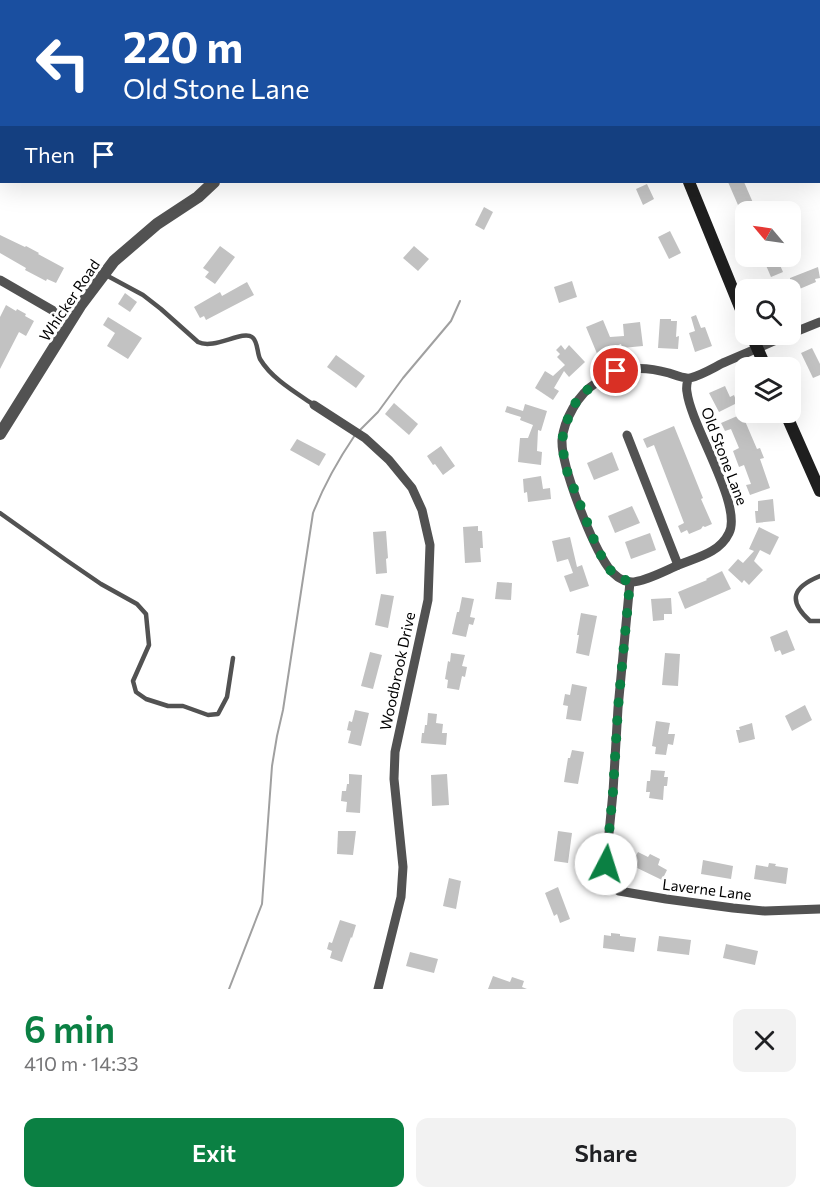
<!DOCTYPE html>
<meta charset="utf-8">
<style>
:root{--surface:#fff;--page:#f2f2f2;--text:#202124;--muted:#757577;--accent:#0b8043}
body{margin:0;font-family:Commissioner,sans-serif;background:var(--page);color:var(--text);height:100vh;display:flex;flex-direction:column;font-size:22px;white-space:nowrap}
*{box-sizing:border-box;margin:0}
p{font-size:20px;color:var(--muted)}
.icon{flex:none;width:33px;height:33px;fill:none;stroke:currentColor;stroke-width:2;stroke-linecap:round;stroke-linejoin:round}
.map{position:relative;height:989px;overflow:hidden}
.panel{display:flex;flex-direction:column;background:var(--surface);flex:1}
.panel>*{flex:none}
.banner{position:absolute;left:0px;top:0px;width:820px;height:183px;box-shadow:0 6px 24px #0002;background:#1a4fa0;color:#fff;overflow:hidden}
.needle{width:39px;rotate:299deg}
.fabs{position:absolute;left:735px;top:201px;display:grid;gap:12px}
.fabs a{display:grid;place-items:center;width:66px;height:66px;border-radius:12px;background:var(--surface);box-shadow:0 6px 24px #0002;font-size:30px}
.pin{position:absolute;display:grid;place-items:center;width:51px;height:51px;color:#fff;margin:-26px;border:3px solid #fff;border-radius:50%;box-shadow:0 2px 6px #0007}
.me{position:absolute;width:66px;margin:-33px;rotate:5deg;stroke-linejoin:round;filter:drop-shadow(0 0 4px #0008)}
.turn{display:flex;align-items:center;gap:21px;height:126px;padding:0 24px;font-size:27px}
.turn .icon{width:78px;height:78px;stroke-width:2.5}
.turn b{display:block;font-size:42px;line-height:51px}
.then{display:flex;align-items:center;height:57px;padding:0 24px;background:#0003;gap:12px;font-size:22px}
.round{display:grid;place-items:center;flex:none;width:63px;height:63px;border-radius:12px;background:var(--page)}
.overview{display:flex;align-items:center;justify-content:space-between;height:102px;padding:0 24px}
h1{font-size:36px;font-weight:600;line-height:45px;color:var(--accent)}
.action{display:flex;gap:12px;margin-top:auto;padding:12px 24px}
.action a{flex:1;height:69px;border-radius:12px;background:var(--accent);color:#fff;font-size:24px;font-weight:600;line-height:69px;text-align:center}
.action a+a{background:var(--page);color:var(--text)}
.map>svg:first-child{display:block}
</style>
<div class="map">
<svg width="820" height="989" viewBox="0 0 820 989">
<rect width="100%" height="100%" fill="#fff"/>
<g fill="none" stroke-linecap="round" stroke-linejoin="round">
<g stroke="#a0a0a0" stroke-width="2">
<polyline points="359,431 378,412 403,378 451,321 460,301"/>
<path d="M229,989L262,904L272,766L277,736L283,710L313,513C324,485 338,460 355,435"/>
</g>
</g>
<g fill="#c2c2c2">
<polygon points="728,182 744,182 757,212 741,212"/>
<polygon points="647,184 654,199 643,205 636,189"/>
<polygon points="484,207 493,212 484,230 475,225"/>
<polygon points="670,231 681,253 669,259 658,237"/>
<polygon points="0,235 25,247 26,246 39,253 38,254 64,268 56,283 47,279 46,281 25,270 26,268 0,253"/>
<polygon points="220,246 235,257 215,284 205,277 209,272 203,268"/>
<polygon points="414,246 429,259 418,271 403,258"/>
<polygon points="762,256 776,256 783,272 771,277"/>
<polygon points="818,267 820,278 815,279 816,282 790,293 790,290 776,290 790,283 790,278"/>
<polygon points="572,281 577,297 559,303 554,287"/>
<polygon points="247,282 254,295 206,320 204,316 200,318 194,307 220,292 222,296"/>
<polygon points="125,293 137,302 130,312 118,304"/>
<polygon points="6,305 16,311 17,309 26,314 25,316 34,321 26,336 19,332 0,369 0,317"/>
<polygon points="696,315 701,328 705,327 712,346 695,352 689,333 695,331 691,317"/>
<polygon points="108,317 142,338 128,359 107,346 115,333 103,325"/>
<polygon points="660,319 671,319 671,321 677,321 676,337 679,336 678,349 658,348"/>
<polygon points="603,320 610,337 624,336 623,324 640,322 643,346 622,348 621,344 607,350 608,352 598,356 586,327"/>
<polygon points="561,345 565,350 569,345 585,362 569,377 564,371 554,388 559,391 553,400 535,388 545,371 553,376 565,365 557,357 560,354 556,350"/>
<polygon points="812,348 820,364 820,375 813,378 801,353"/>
<polygon points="336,355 365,376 356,388 327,367"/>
<polygon points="725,386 730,397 734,395 737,403 719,412 709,393"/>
<polygon points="394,403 418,424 409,435 385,414"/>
<polygon points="525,404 547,411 541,431 538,430 537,451 542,452 541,465 518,462 520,438 528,438 533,425 520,420 521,417 505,412 507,406 523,411"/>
<polygon points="742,414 757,449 760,448 764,458 760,459 770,488 750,495 746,485 751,484 744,465 739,467 733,451 739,448 731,429 725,431 721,423"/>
<polygon points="674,426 703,498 701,499 712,524 705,527 703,526 701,529 689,534 687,530 681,533 678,526 684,523 654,445 647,448 643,439"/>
<polygon points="297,439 326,454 319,466 290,450"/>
<polygon points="441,446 455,466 443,475 435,464 433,465 427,456"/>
<polygon points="612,452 619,470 594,480 587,463"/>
<polygon points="541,476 543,489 550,488 551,499 528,502 527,492 524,493 523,479"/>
<polygon points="773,499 775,521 756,523 755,511 758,511 758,501"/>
<polygon points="632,506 640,523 615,533 608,516"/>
<polygon points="478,526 478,531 482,531 483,548 480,548 481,562 465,563 463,527"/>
<polygon points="759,527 779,537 770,555 760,550 754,561 763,570 749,585 744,580 742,583 728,570 738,559 743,563 754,551 749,549"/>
<polygon points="386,531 388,558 386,559 387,573 376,574 373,532"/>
<polygon points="650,533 656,550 631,559 625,542"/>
<polygon points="570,537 577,567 582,565 589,586 570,592 564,576 573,573 568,559 557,562 552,541"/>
<polygon points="722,571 731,589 685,609 678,592 707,580 706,579"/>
<polygon points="497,582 512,583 511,600 495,599"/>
<polygon points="381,594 394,596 388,628 375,625"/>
<polygon points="462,597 474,599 470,617 475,618 473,625 469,624 466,637 452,634 457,612 459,612"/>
<polygon points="671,598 672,614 664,614 664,620 653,621 651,599"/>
<polygon points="581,613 597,616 589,656 576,653 579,635 577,635"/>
<polygon points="787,630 795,650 782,655 780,650 775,652 770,637"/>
<polygon points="370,652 382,655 373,689 361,686"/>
<polygon points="451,653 465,655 462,666 467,667 465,677 462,676 459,690 447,688 448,680 445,679 448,661 450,662"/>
<polygon points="665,653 680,654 678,686 662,685"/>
<polygon points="572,684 587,687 581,721 566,719 568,706 563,705 565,694 570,695"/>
<polygon points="805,705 812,720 792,731 785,716"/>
<polygon points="355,710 369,713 361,746 348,743 351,731 347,730 349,721 352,722"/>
<polygon points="428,713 437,714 436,723 443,724 442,733 447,733 446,745 421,743 422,733 424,733 425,725 427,725"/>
<polygon points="656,721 670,723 668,734 675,734 673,745 668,744 666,755 655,754 656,747 652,746"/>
<polygon points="752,723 755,739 739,743 736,730 740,730 739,727"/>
<polygon points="572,750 584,752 578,784 564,782 568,758 570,758"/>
<polygon points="651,770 665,771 664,777 668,777 667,786 664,786 663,800 649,798 650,792 646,792 647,781 650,781"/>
<polygon points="349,774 362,775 360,813 346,812 347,802 341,801 342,791 346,791 347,784 349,784"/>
<polygon points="447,774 449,805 432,806 431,775"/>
<polygon points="338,831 356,831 353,855 337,854"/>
<polygon points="558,831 572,833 568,863 554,861"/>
<polygon points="638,852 648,857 650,854 660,859 658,865 667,870 662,880 631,865"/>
<polygon points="703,860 733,866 731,879 701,874"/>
<polygon points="769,863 776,864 775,866 788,868 786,884 754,879 756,865 768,867"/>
<polygon points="449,878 461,881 456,909 443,906"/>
<polygon points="558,887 570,919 560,923 557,914 554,916 545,893"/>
<polygon points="340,920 356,925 352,938 351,937 342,962 330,958 332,951 327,949 329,942 332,943"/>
<polygon points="611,933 620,934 620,936 636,938 634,952 603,948 604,935 611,936"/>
<polygon points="659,936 691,940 689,955 657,951"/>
<polygon points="726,944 758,951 755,965 723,958"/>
<polygon points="410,952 438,959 434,973 406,966"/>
<polygon points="493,976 510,982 512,977 524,981 522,987 527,989 488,989"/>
</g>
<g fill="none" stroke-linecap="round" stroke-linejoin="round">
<g stroke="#525252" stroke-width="4.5">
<polyline points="220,2 220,0"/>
<polyline points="0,66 2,67"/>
<path d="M104,274L143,295L161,309L198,342C214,350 242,330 252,337C258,341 257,353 260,359C272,379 295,392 314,405"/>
<polyline points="0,513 66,560 101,584 137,604 146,614 149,645 133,681 136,692 146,699 168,706 183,706 208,715 218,714 227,697 233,658"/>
<path d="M820,576C793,587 787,600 810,621H820"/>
</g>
<g stroke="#525252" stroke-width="9">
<polyline points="167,2 167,0"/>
<polyline points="819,91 820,91"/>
<polyline points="0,280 71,321"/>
<polyline points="790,334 820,322"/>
<path d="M688,379C687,383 686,388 687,392C691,426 743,505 729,533C720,552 699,557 681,564C668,569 643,583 630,582C621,581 613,574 608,567C592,544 561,467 562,440C564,420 578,394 596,383C621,367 640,365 669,373C675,375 684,379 690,378C702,375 713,368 723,363C746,353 768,344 790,334"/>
<polyline points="314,405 365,438 389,460 412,488 422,510 430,545 428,600 395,752 394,779 403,867 401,897 378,989"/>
<polyline points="627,435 678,565"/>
<polyline points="630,582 618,708 613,792 606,864 607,876 609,884 619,891 666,899 733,908 765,911 820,909"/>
</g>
<g stroke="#525252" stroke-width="12">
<polyline points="354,2 355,0"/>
<polyline points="0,434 80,306 114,261 157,224 198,197 214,182"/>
</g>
<g stroke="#1f1f1f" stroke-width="12">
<polyline points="636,0 636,2"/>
<polyline points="689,182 746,322"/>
<polyline points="751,334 766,368"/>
<polyline points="785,412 820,491"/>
</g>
</g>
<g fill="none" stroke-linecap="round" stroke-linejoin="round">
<polyline stroke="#0b8043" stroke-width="10" stroke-dasharray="0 18" points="606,864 613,792 618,708 630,582 618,577 609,569 598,550 565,466 562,440 566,423 576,402 593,384 616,371"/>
</g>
<g text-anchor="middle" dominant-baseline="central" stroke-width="6" stroke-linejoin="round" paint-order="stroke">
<g font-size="15" fill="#000" stroke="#fff">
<text transform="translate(69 300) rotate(-56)">Whicker Road</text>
<text transform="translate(725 456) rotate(69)">Old Stone Lane</text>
<text transform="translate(397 671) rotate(-78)">Woodbrook Drive</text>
<text transform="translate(707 889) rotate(7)">Laverne Lane</text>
</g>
</g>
</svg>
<div class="fabs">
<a><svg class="needle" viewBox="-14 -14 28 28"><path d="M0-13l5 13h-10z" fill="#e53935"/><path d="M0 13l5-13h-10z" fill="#757577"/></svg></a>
<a><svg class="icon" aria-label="search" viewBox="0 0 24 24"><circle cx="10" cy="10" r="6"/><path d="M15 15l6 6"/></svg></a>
<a><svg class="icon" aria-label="layers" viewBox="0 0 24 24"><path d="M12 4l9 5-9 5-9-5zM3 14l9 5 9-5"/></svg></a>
</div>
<div class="pin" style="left:616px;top:371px;background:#d93025"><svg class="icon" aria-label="arrive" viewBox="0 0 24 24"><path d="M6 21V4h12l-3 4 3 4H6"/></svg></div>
<svg class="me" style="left:606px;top:864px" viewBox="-20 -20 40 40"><circle r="19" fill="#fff"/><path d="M0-13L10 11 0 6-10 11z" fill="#0b8043"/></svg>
<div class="banner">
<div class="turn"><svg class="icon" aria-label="left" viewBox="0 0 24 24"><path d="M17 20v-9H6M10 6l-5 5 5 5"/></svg><div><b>220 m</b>Old Stone Lane</div></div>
<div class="then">Then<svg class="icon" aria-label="arrive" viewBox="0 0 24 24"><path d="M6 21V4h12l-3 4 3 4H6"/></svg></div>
</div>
</div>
<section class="panel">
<div class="overview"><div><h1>6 min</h1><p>410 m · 14:33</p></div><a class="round"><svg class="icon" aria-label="close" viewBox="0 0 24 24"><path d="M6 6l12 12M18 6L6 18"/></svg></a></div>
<div class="action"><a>Exit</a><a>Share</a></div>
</section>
